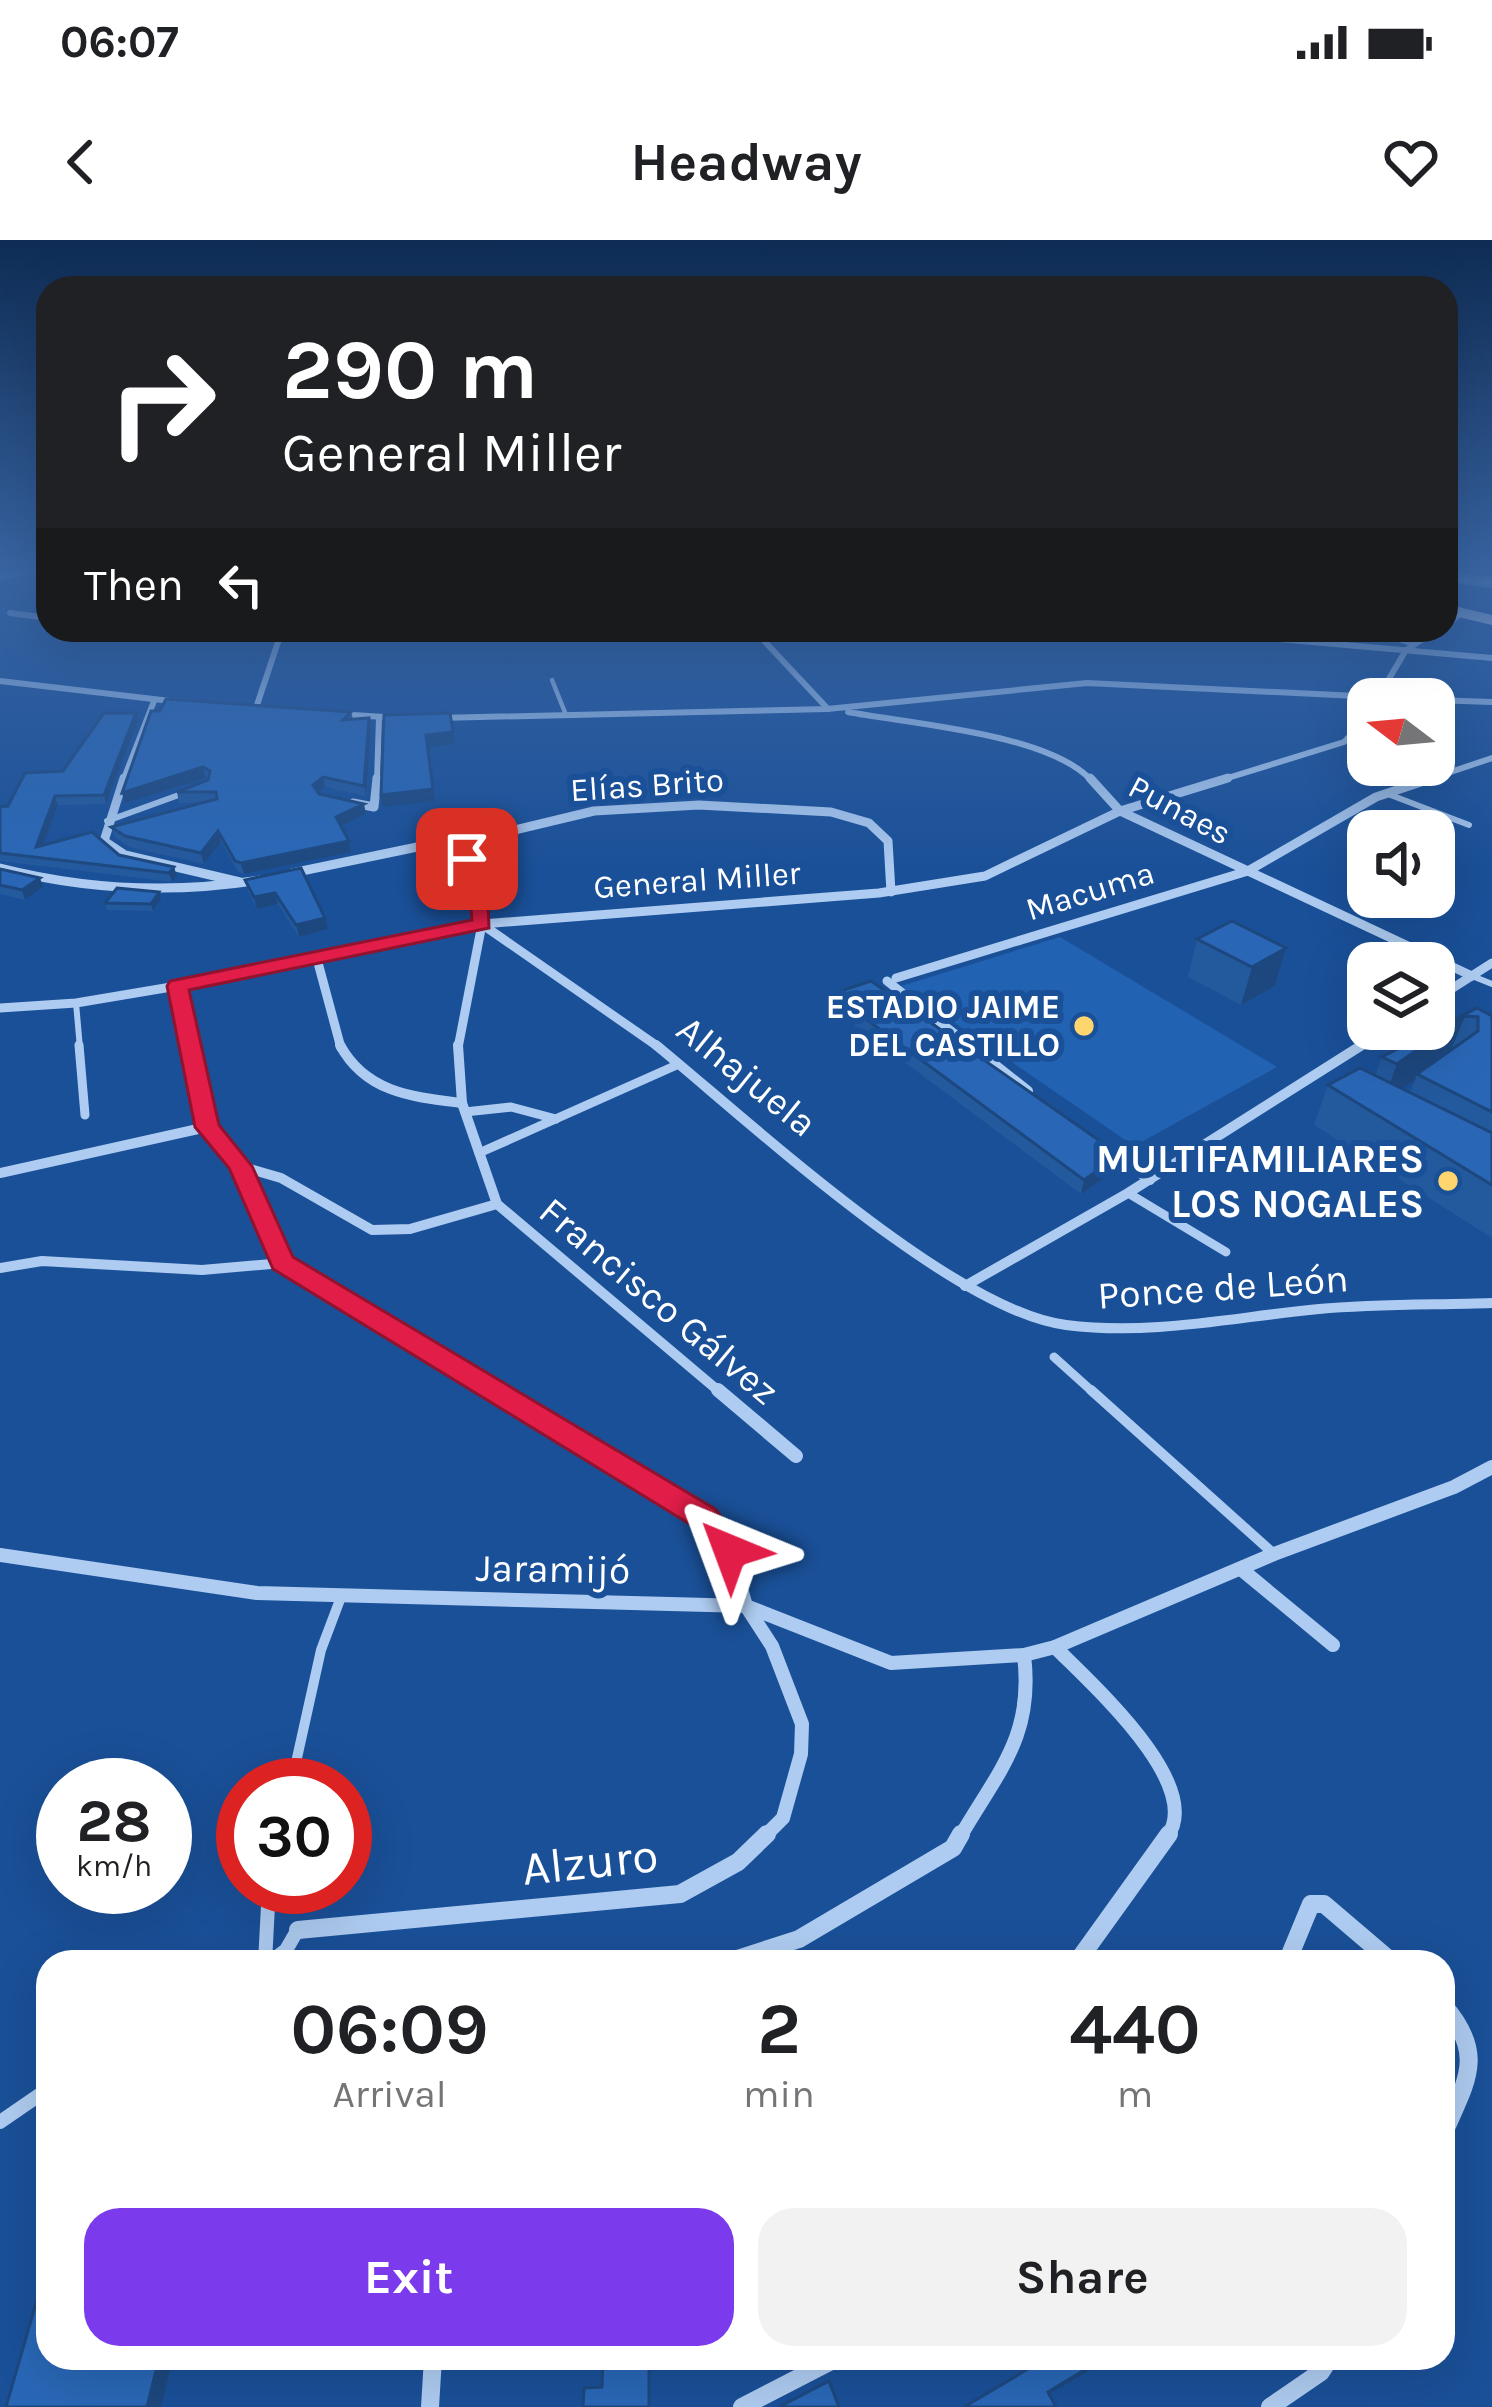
<!DOCTYPE html>
<meta charset="utf-8">
<style>
:root{--surface:#fff;--page:#f2f2f2;--text:#202124;--muted:#757577;--accent:#7c3aed}
body{margin:0;font-family:Karla,sans-serif;background:var(--page);color:var(--text);height:100vh;display:flex;flex-direction:column;font-size:45px;white-space:nowrap}
*{box-sizing:border-box;margin:0}
p{font-size:39px;color:var(--muted)}
.icon{flex:none;width:66px;height:66px;fill:none;stroke:currentColor;stroke-width:2;stroke-linecap:round;stroke-linejoin:round}
.map{position:relative;flex:1;overflow:hidden}
.details{position:absolute;left:36px;top:1710px;width:1419px;height:420px;display:flex;flex-direction:column;background:var(--surface);border-radius:36px;box-shadow:0 12px 48px #0002}
.details>*{flex:none}
.guide{position:absolute;left:36px;top:36px;width:1422px;height:366px;border-radius:36px;box-shadow:0 12px 48px #0002;background:#202124;color:#fff;overflow:hidden}
.needle{width:78px;rotate:286deg}
.controls{position:absolute;left:1347px;top:438px;display:grid;gap:24px}
.controls a{display:grid;place-items:center;width:108px;height:108px;border-radius:24px;background:var(--surface);box-shadow:0 12px 48px #0002;font-size:60px}
.speed{position:absolute;left:36px;top:1518px;display:flex;gap:24px;font-size:60px;font-weight:700;text-align:center}
.speed>*{display:grid;place-content:center;width:156px;height:156px;border-radius:50%;background:var(--surface);box-shadow:0 12px 48px #0002;line-height:1}
.speed small{font-size:30px;font-weight:400}
.speed .limit{border:18px solid #d22;background:#fff;color:#111}
.pin{position:absolute;display:grid;place-items:center;width:102px;height:102px;color:#fff;margin:-51px;border-radius:24px;box-shadow:0 6px 18px #0006}
.me{position:absolute;width:132px;margin:-66px;rotate:316deg;stroke-linejoin:round;filter:drop-shadow(0 0 9px #0008)}
.turn{display:flex;align-items:center;gap:42px;height:252px;padding:0 48px;font-size:54px}
.turn .icon{width:156px;height:156px;stroke-width:2.5}
.turn b{display:block;font-size:84px;line-height:102px}
.then{display:flex;align-items:center;height:114px;padding:0 48px;background:#0003;gap:24px;font-size:45px}
.eta{display:flex;justify-content:space-evenly;align-items:center;height:204px;text-align:center}
.eta b{font-size:72px;font-weight:700;line-height:84px}
.primary-button{display:flex;gap:24px;margin-top:auto;padding:24px 48px}
.primary-button a{flex:1;height:138px;border-radius:36px;background:var(--accent);color:#fff;font-size:48px;font-weight:700;line-height:138px;text-align:center}
.primary-button a+a{background:var(--page);color:var(--text)}
.status{display:flex;justify-content:space-between;align-items:center;height:84px;padding:0 60px;background:var(--surface);direction:ltr}
.status svg{height:33px;fill:currentColor}
header{display:flex;justify-content:space-between;align-items:center;height:156px;padding:0 48px;background:var(--surface);font-size:54px;font-weight:700}
.map>svg:first-child{display:block}
</style>
<div class="status"><b>06:07</b><svg viewBox="0 0 49 12"><path d="M0 12V9h3v3zM5 12V6h3v6zM10 12V3h3v9zM15 12V0h3v12zM26 1h20v11H26zM47 4h2v5h-2z"/></svg></div>
<header><svg class="icon" aria-label="back" viewBox="0 0 24 24"><path d="M15 5l-7 7 7 7"/></svg>Headway<svg class="icon" aria-label="heart" viewBox="0 0 24 24"><path d="M12 20l-8-8c-3-5 5-10 8-4 3-6 11-1 8 4z"/></svg></header>
<div class="map">
<svg width="1492" height="2167" viewBox="0 0 1492 2167">
<rect width="100%" height="100%" fill="#1a5098"/>
<polygon fill="#2262b2" points="1060,697 1277,827 1134,906 901,746"/>
<g fill="none" stroke-linecap="round" stroke-linejoin="round">
<g stroke="#aeccf1" stroke-width="4.5">
<polyline points="1446,339 1492,346"/>
<polyline points="552,440 566,475"/>
</g>
<g stroke="#aeccf1" stroke-width="6">
<polyline points="1388,554 1469,585"/>
<polyline points="107,581 187,552"/>
<polyline points="1472,736 1492,744"/>
<polyline points="76,763 80,808"/>
</g>
<g stroke="#aeccf1" stroke-width="9">
<polyline points="79,805 85,875"/>
<polyline points="465,872 511,867 556,879"/>
<polyline points="479,913 679,824"/>
<polyline points="1128,953 1226,1012"/>
<polyline points="1054,1117 1094,1153"/>
</g>
<g stroke="#aeccf1" stroke-width="10">
<polyline points="1091,1150 1274,1314"/>
<polyline points="291,1545 321,1410 341,1357"/>
</g>
<g stroke="#aeccf1" stroke-width="14">
<polyline points="265,1722 269,1647"/>
<polyline points="270,1722 286,1710 297,1691"/>
<polyline points="0,1882 48,1849"/>
</g>
<g stroke="#aeccf1" stroke-width="6">
<polyline points="0,337 23,332"/>
<polyline points="10,373 48,378"/>
<polyline points="1446,384 1463,373"/>
<polyline points="754,390 828,469"/>
<polyline points="1179,390 1492,418"/>
<polyline points="1333,390 1383,394 1414,404"/>
<polyline points="0,441 179,462"/>
<polyline points="1377,459 1406,410 1437,390"/>
<polyline points="1434,460 1492,462"/>
<polyline points="256,468 282,390"/>
<path d="M848,472C913,484 1050,494 1092,541"/>
<polyline points="337,474 400,478"/>
<polyline points="438,478 827,469 1087,443 1419,459"/>
<polyline points="123,541 154,461"/>
<polyline points="377,541 379,477"/>
<polyline points="1218,541 1344,502 1368,477"/>
<polyline points="1424,541 1492,518"/>
</g>
<g stroke="#aeccf1" stroke-width="9">
<polyline points="124,538 104,601 125,615 240,642"/>
<polyline points="1090,538 1120,571 1472,736"/>
<polyline points="353,563 374,567 377,538"/>
<polyline points="454,604 478,638 482,684 458,808"/>
<path d="M0,628C87,650 172,654 260,640"/>
<polyline points="292,633 422,606 465,602 594,571 699,565 831,572 869,583 888,601 891,652"/>
<polyline points="483,685 660,808"/>
<polyline points="317,719 341,808"/>
<polyline points="896,738 1248,631 1376,557 1433,538"/>
<polyline points="887,741 973,808"/>
<polyline points="177,746 190,808"/>
<polyline points="1434,760 1492,723"/>
<polyline points="0,768 76,763 189,744 482,684 879,653 985,636 1120,571 1228,538"/>
<polyline points="1357,808 1388,789"/>
</g>
<g stroke="#aeccf1" stroke-width="10">
<polyline points="190,805 207,887 240,926 283,1023 499,1153"/>
<path d="M340,805C366,853 413,857 462,863"/>
<polyline points="458,805 462,863 497,964 721,1153"/>
<path d="M656,805C749,881 953,1071 1066,1085C1153,1096 1234,1077 1319,1069C1376,1064 1435,1065 1492,1063"/>
<polyline points="970,805 1028,851"/>
<polyline points="1107,909 1150,940"/>
<polyline points="240,926 281,938 372,990 410,989 497,964"/>
<polyline points="0,933 207,887"/>
<polyline points="0,1028 42,1021 202,1030 283,1023"/>
<polyline points="965,1046 1128,953 1362,805"/>
</g>
<g stroke="#aeccf1" stroke-width="14">
<polyline points="494,1150 704,1277 730,1311 746,1366 772,1406 802,1484 801,1514 783,1578 764,1597"/>
<polyline points="718,1150 796,1216"/>
<polyline points="0,1315 257,1353 746,1366 891,1423 1024,1415 1055,1407 1274,1314 1454,1247 1492,1227"/>
<polyline points="1241,1329 1333,1405"/>
<path d="M1055,1407C1088,1441 1206,1544 1167,1597"/>
<path d="M960,1597C999,1530 1034,1496 1024,1415"/>
</g>
<g stroke="#aeccf1" stroke-width="18">
<polyline points="298,1690 680,1654 738,1622 767,1594"/>
<polyline points="728,1722 799,1699 953,1608 961,1594"/>
<polyline points="1077,1722 1169,1594"/>
<polyline points="1287,1722 1311,1664 1324,1664 1392,1722"/>
<path d="M1443,1765C1487,1815 1466,1841 1443,1895"/>
<polyline points="430,2167 433,2118"/>
<polyline points="742,2167 837,2118"/>
<polyline points="1270,2167 1321,2132 1330,2118"/>
</g>
<g fill="#f8fbff" fill-rule="evenodd">
<polygon points="1446,332 1492,337 1492,345 1446,339"/>
<polygon points="1446,364 1492,375 1492,385 1446,374"/>
</g>
</g>
<g fill="#23599d" fill-rule="evenodd">
<polygon points="351,472 353,479 369,478 371,488 366,556 325,547 318,553 366,574 341,586 349,601 351,612 244,634 238,632 221,602 204,624 129,607 115,597 111,587 205,562 179,563 177,552 208,539 206,538 125,563 122,553"/>
<polygon points="136,473 138,481 106,564 58,565 43,605 119,615 177,636 172,642 0,621 0,567 8,566 63,531"/>
<polygon points="301,628 328,689 299,697 278,664 257,669 248,651 245,640"/>
<polygon points="0,629 43,647 25,660 0,654"/>
<polygon points="161,659 153,671 107,670 105,663"/>
<polygon points="1197,699 1286,708 1275,746 1241,765 1188,737"/>
<polygon points="832,754 1120,915 1117,929 1081,954 832,768"/>
<path d="M1477,768L1492,776V998L1314,885L1328,845L1375,836L1382,817ZM1415,840L1410,853L1402,849Z"/>
<polygon points="457,2118 554,2118 554,2123 462,2128 457,2121"/>
<polygon points="1027,2118 1110,2118 1050,2154"/>
</g>
<g fill="#1d487f">
<polygon points="136,473 138,481 106,564 104,555"/>
<polygon points="369,478 371,488 366,556 364,546"/>
<polygon points="453,492 455,504 428,507 435,561 383,567 381,555 426,495"/>
<polygon points="203,527 206,538 125,563 122,553"/>
<polygon points="323,537 325,547 315,555 313,545"/>
<polygon points="55,556 58,565 39,616 36,607"/>
<polygon points="364,564 366,574 339,587 336,577"/>
<polygon points="218,591 221,602 204,624 201,613"/>
<polygon points="349,601 351,612 244,634 241,623"/>
<polygon points="174,627 177,636 172,642 169,633"/>
<polygon points="40,638 43,647 25,660 22,650"/>
<polygon points="159,652 161,659 153,671 151,664"/>
<polygon points="275,653 278,664 257,669 254,657"/>
<polygon points="325,678 328,689 299,697 296,685"/>
<polygon points="1286,708 1275,746 1241,765 1252,727"/>
<polygon points="1465,776 1449,815 1417,834 1415,840 1382,864 1397,824"/>
<polygon points="1120,915 1117,929 1081,954 1084,940"/>
<polygon points="159,2118 173,2118 161,2167 147,2167"/>
<polygon points="1104,2118 1110,2118 1043,2158 1048,2152"/>
</g>
<g fill="#2967b6" stroke="#1d487f" stroke-width="3">
<polygon points="166,459 351,472 343,480 369,478 364,546 323,537 313,545 319,554 364,564 336,577 349,601 241,623 235,621 218,591 201,613 125,596 111,587 217,559 216,552 177,552 208,540 210,531 203,527 122,553 151,471 160,471"/>
<polygon points="104,473 136,473 104,555 55,556 36,607 92,592 119,615 174,627 169,633 0,613 0,567 8,566 25,533 63,531"/>
<polygon points="450,473 453,492 426,495 433,549 381,555 384,475"/>
<polygon points="301,628 325,678 296,685 275,653 254,657 245,640"/>
<polygon points="0,629 40,638 22,650 0,645"/>
<polygon points="117,648 159,652 151,664 105,663"/>
<polygon points="1232,681 1286,708 1252,727 1197,699"/>
<polygon points="871,741 1120,915 1084,940 832,754"/>
<polygon points="1477,768 1492,776 1492,872 1417,834 1478,791 1478,777 1465,776 1397,824 1382,817"/>
<polygon points="1360,828 1492,893 1492,945 1328,845"/>
<polygon points="45,2032 48,2032 48,2118 159,2118 147,2167 6,2167"/>
<polygon points="457,2118 511,2118 457,2121"/>
<polygon points="603,2118 649,2118 649,2167 583,2167 584,2148 602,2147"/>
<polygon points="1035,2118 1104,2118 1048,2152 1056,2167 964,2167 1038,2123"/>
<polygon points="829,2141 839,2167 779,2167"/>
</g>
<linearGradient id="sky" x2="0" y2="1"><stop stop-color="#0e2c54"/><stop offset="0.52" stop-color="#3864a2"/><stop offset="1" stop-color="#3864a2" stop-opacity="0"/></linearGradient>
<rect width="1492" height="635" fill="url(#sky)"/>
<path fill="#e11d48" stroke="#92132f" stroke-width="3" d="M467,613L474,615L487,638L489,688L189,750L219,885L252,926L293,1017L715,1269L746,1311L741,1320C717,1329 706,1304 693,1286L273,1029L229,928L195,887L167,746L170,741L472,680L468,638L458,619Z"/>
<g fill="#ffd66e" stroke="#1a5098" stroke-width="4.5">
<circle cx="1084" cy="786" r="12"/>
<circle cx="1448" cy="941" r="12"/>
</g>
<g text-anchor="middle" dominant-baseline="central" stroke-width="12" stroke-linejoin="round" paint-order="stroke">
<g font-size="33" fill="#fff" stroke="#1a5098">
<text transform="translate(647 545) rotate(-4)">Elías Brito</text>
<text transform="translate(1180 570) rotate(28)">Punaes</text>
<text transform="translate(697 640) rotate(-4)">General Miller</text>
<text transform="translate(1090 651) rotate(-17)">Macuma</text>
</g>
<g font-size="33" font-weight="bold" fill="#fff" stroke="#1a5098" text-anchor="end">
<text x="1060" y="767">ESTADIO JAIME<tspan x="1060" dy="38">DEL CASTILLO</tspan></text>
</g>
<g font-size="39" fill="#fff" stroke="#1a5098">
<text transform="translate(747 836) rotate(39)">Alhajuela</text>
<text transform="translate(1223 1047) rotate(-4)">Ponce de León</text>
<text transform="translate(659 1061) rotate(40)">Francisco Gálvez</text>
<text transform="translate(553 1329) rotate(1)">Jaramijó</text>
</g>
<g font-size="39" font-weight="bold" fill="#fff" stroke="#1a5098" text-anchor="end">
<text x="1424" y="919">MULTIFAMILIARES<tspan x="1424" dy="45">LOS NOGALES</tspan></text>
</g>
<g font-size="48" fill="#fff" stroke="#1a5098">
<text transform="translate(590 1622) rotate(-6)">Alzuro</text>
</g>
</g>
</svg>
<div class="controls">
<a><svg class="needle" viewBox="-14 -14 28 28"><path d="M0-13l5 13h-10z" fill="#e53935"/><path d="M0 13l5-13h-10z" fill="#757577"/></svg></a>
<a><svg class="icon" aria-label="sound" viewBox="0 0 24 24"><path d="M4 9h4l5-4v14l-5-4H4zM17 9q2 3 0 6"/></svg></a>
<a><svg class="icon" aria-label="layers" viewBox="0 0 24 24"><path d="M12 4l9 5-9 5-9-5zM3 14l9 5 9-5"/></svg></a>
</div>
<div class="speed"><div>28<small>km/h</small></div><div class="limit">30</div></div>
<div class="pin" style="left:467px;top:619px;background:#d93025"><svg class="icon" aria-label="arrive" viewBox="0 0 24 24"><path d="M6 21V4h12l-3 4 3 4H6"/></svg></div>
<svg class="me" style="left:730px;top:1311px" viewBox="-20 -20 40 40"><path d="M0-17L14 15 0 8-14 15z" fill="#e11d48" stroke="#fff" stroke-width="4"/></svg>
<div class="guide">
<div class="turn"><svg class="icon" aria-label="right" viewBox="0 0 24 24"><path d="M7 20v-9h11M14 6l5 5-5 5"/></svg><div><b>290 m</b>General Miller</div></div>
<div class="then">Then<svg class="icon" aria-label="left" viewBox="0 0 24 24"><path d="M17 20v-9H6M10 6l-5 5 5 5"/></svg></div>
</div>
<section class="details">
<div class="eta">
<div><b>06:09</b><p>Arrival</p></div>
<div><b>2</b><p>min</p></div>
<div><b>440</b><p>m</p></div>
</div>
<div class="primary-button"><a>Exit</a><a>Share</a></div>
</section>
</div>
